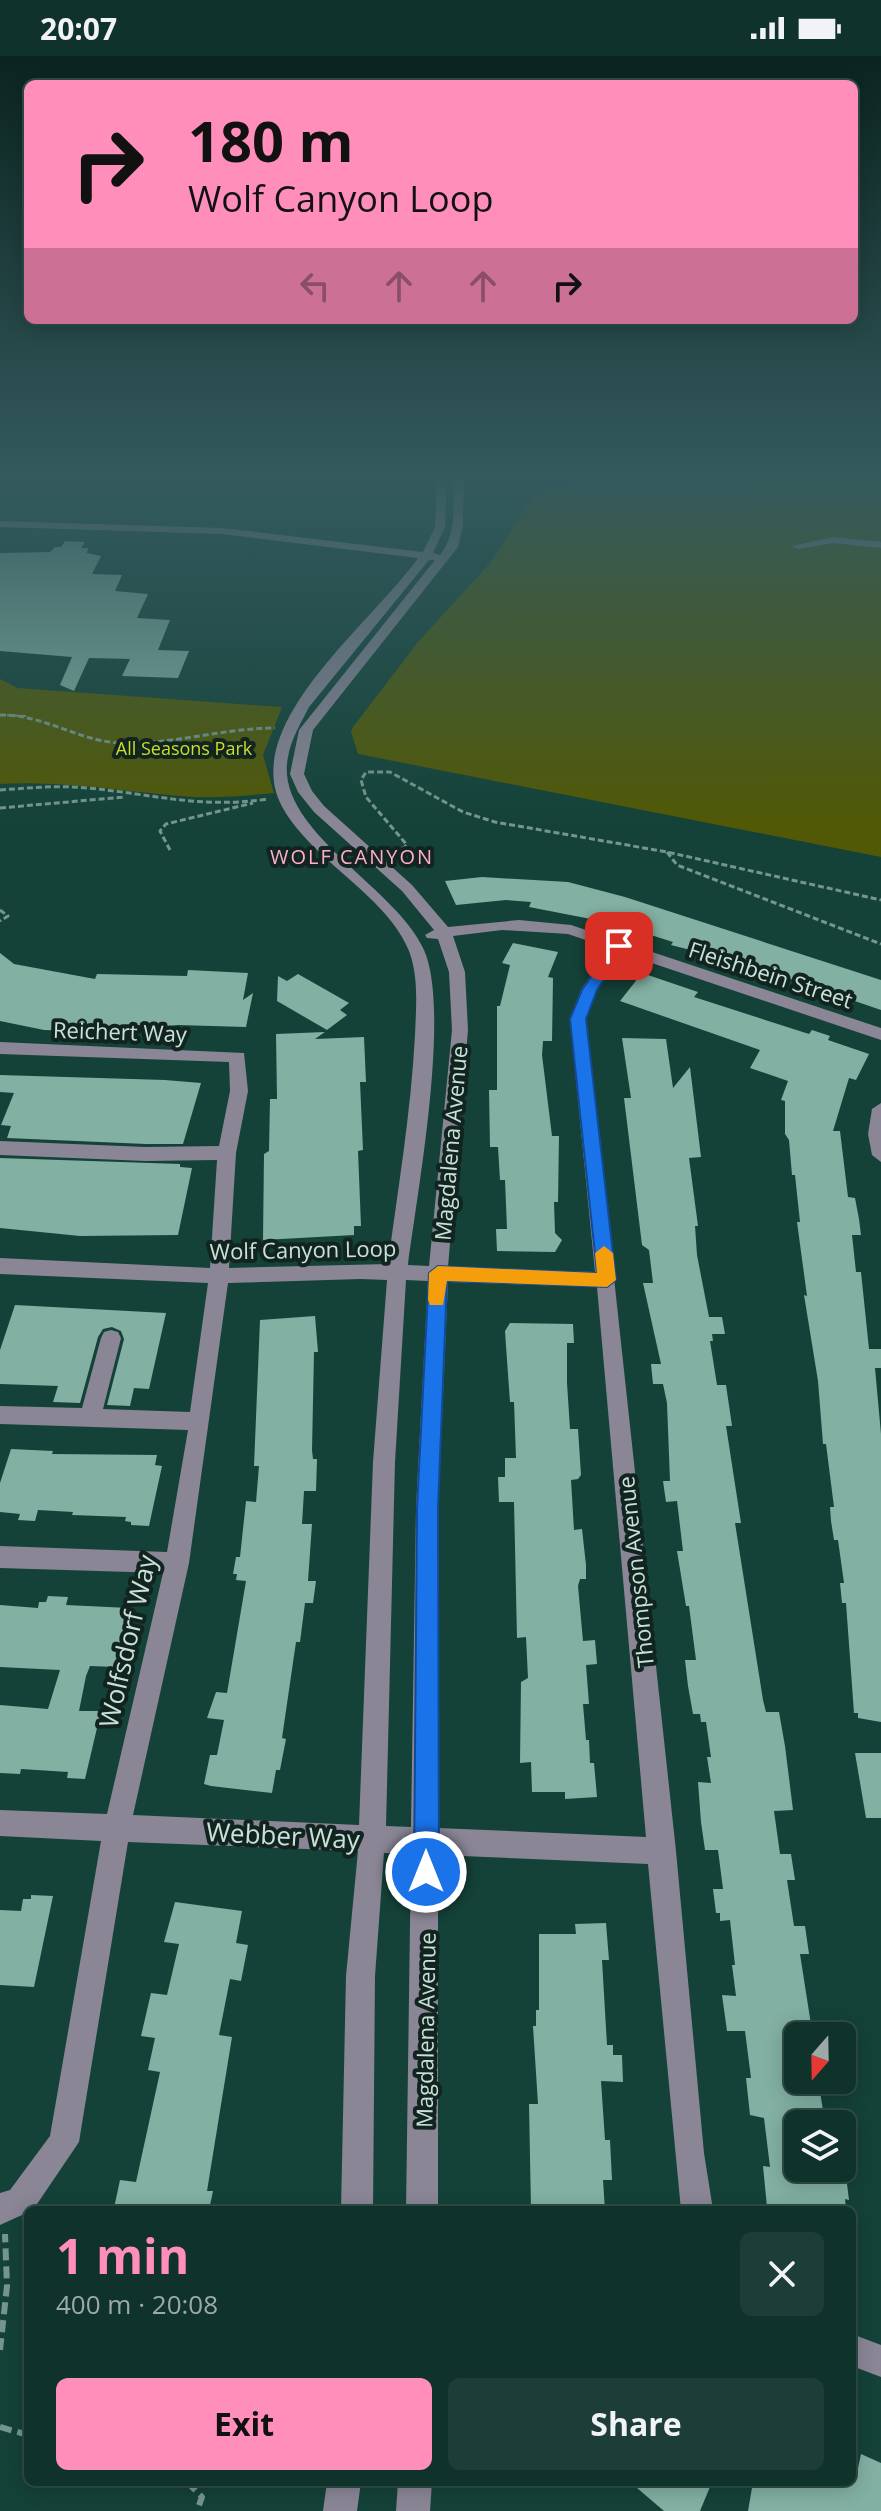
<!DOCTYPE html>
<meta charset="utf-8">
<style>
:root{--surface:#0f322a;--page:#1d3e36;--text:#f1f3f6;--muted:#9baaa8;--line:#2f4d47;--accent:#ff8ebb}
body{margin:0;font-family:"Open Sans",sans-serif;background:var(--page);color:var(--text);height:100vh;display:flex;flex-direction:column;font-size:30px;white-space:nowrap}
*{box-sizing:border-box;margin:0}
p{font-size:26px;color:var(--muted)}
.icon{flex:none;width:44px;height:44px;fill:none;stroke:currentColor;stroke-width:2;stroke-linecap:round;stroke-linejoin:round}
.map{position:relative;flex:1;overflow:hidden}
.details{position:absolute;left:24px;top:2150px;width:832px;height:280px;display:flex;flex-direction:column;background:var(--surface);border-radius:12px;box-shadow:0 4px 20px #0003,0 0 0 2px var(--line)}
.details>*{flex:none}
.guide{position:absolute;left:24px;top:24px;width:834px;height:244px;border-radius:12px;box-shadow:0 4px 20px #0003,0 0 0 2px var(--line);background:#ff8ebb;color:#111;overflow:hidden}
.needle{width:52px;rotate:200deg}
.tools{position:absolute;left:784px;top:1966px;display:grid;gap:16px}
.tools a{display:grid;place-items:center;width:72px;height:72px;border-radius:12px;background:var(--surface);box-shadow:0 4px 20px #0003,0 0 0 2px var(--line);font-size:40px}
.pin{position:absolute;display:grid;place-items:center;width:68px;height:68px;color:#fff;margin:-34px;border-radius:16px;box-shadow:0 4px 12px #0006}
.me{position:absolute;width:88px;margin:-44px;rotate:0deg;stroke-linejoin:round;filter:drop-shadow(0 0 6px #0008)}
.turn{display:flex;align-items:center;gap:28px;height:168px;padding:0 32px;font-size:36px}
.turn .icon{width:104px;height:104px;stroke-width:2.5}
.turn b{display:block;font-size:56px;line-height:68px}
.lanes{display:flex;align-items:center;height:76px;padding:0 32px;background:#0003;justify-content:center;gap:40px;direction:ltr}
.lanes .off{opacity:.35}
.round{display:grid;place-items:center;flex:none;width:84px;height:84px;border-radius:12px;background:var(--page)}
.headline{display:flex;align-items:center;justify-content:space-between;height:136px;padding:0 32px}
h1{font-size:48px;font-weight:700;line-height:60px;color:var(--accent)}
.button{display:flex;gap:16px;margin-top:auto;padding:16px 32px}
.button a{flex:1;height:92px;border-radius:12px;background:var(--accent);color:#111;font-size:32px;font-weight:700;line-height:92px;text-align:center}
.button a+a{background:var(--page);color:var(--text)}
.status{display:flex;justify-content:space-between;align-items:center;height:56px;padding:0 40px;background:var(--surface);direction:ltr}
.status svg{height:22px;fill:currentColor}
.map>svg:first-child{display:block}
</style>
<div class="status"><b>20:07</b><svg viewBox="0 0 49 12"><path d="M0 12V9h3v3zM5 12V6h3v6zM10 12V3h3v9zM15 12V0h3v12zM26 1h20v11H26zM47 4h2v5h-2z"/></svg></div>
<div class="map">
<svg width="881" height="2455" viewBox="0 0 881 2455">
<rect width="100%" height="100%" fill="#144238"/>
<g fill="#515907">
<polygon points="598,422 881,422 881,801 358,698 351,676 353,671 418,586 491,506 534,438"/>
<path d="M0,623L18,632L282,651L263,699L274,737C243,740 212,743 180,740C120,735 61,724 0,728Z"/>
</g>
<g fill="#82b0a3">
<polygon points="65,485 85,486 81,492 88,492 87,497 101,500 92,518 122,519 115,535 148,538 137,562 170,564 158,594 189,595 178,622 122,620 130,603 89,602 74,635 60,629 72,601 0,595 0,497 50,496 55,491 61,491"/>
<polygon points="482,821 568,826 625,841 881,924 881,954 767,915 763,920 729,904 671,889 673,886 597,862 596,864 529,851 531,846 506,844 456,849 445,825"/>
<polygon points="513,887 558,896 548,921 553,922 552,985 543,985 542,999 552,1080 559,1080 558,1146 554,1146 555,1177 562,1184 555,1196 497,1195 496,1173 507,1173 505,1124 500,1124 498,1091 490,1091 489,1034 497,1034 497,950 500,950 510,909 502,907"/>
<polygon points="0,897 14,908 95,923 97,918 187,920 188,914 248,917 243,944 253,937 246,971 178,969 153,971 152,974 89,971 78,975 44,974 0,965"/>
<polygon points="642,917 698,936 694,941 809,978 812,974 830,980 828,984 869,998 856,1024 849,1022 833,1075 840,1075 848,1141 855,1142 859,1163 861,1179 852,1179 856,1216 861,1216 869,1293 881,1293 881,1312 875,1312 881,1378 881,1666 858,1662 858,1657 854,1657 846,1547 842,1547 840,1527 844,1527 838,1484 834,1484 831,1465 830,1451 834,1451 826,1388 823,1388 818,1325 804,1239 807,1240 797,1166 800,1166 795,1119 792,1119 789,1084 785,1078 785,1045 781,1044 788,1025 750,1012 760,994 620,945"/>
<polygon points="298,918 349,947 340,954 347,959 327,974 277,945 278,920 287,925"/>
<polygon points="325,976 315,983 364,981 366,1026 360,1026 363,1094 358,1095 361,1170 354,1170 354,1179 263,1184 264,1098 269,1095 270,1043 277,1043 276,978"/>
<polygon points="622,982 666,983 673,1032 690,1011 701,1101 689,1102 698,1170 695,1170 697,1199 709,1261 722,1261 725,1278 712,1278 713,1285 710,1285 717,1329 726,1329 732,1370 726,1370 741,1467 735,1467 763,1644 766,1656 779,1656 785,1690 793,1754 774,1755 780,1798 791,1798 795,1824 787,1824 794,1870 805,1870 809,1898 800,1898 812,1975 798,1975 798,2024 818,2024 824,2060 798,2060 798,2112 845,2112 849,2144 845,2143 846,2152 808,2151 808,2154 786,2154 767,2151 763,2110 770,2111 764,2062 750,2059 746,2022 751,2022 745,1975 727,1975 722,1939 736,1940 732,1909 735,1909 730,1864 720,1865 720,1857 716,1857 713,1833 723,1833 718,1794 705,1794 701,1766 698,1726 711,1727 707,1701 711,1701 706,1666 701,1666 700,1658 693,1658 688,1630 685,1604 696,1604 689,1550 686,1550 677,1495 683,1495 677,1445 666,1446 663,1425 670,1425 667,1347 663,1328 653,1328 651,1308 661,1308 643,1227 653,1227 649,1194 642,1189 624,1042 631,1042"/>
<polygon points="0,1019 165,1024 201,1027 183,1088 146,1088 7,1082 11,1070 1,1069 14,1037 0,1036"/>
<polygon points="0,1102 180,1108 180,1111 192,1112 178,1179 80,1180 0,1172"/>
<polygon points="15,1249 166,1257 149,1333 134,1332 130,1350 107,1349 124,1283 121,1275 112,1271 103,1273 98,1281 80,1347 53,1346 58,1330 0,1328 0,1294"/>
<polygon points="315,1260 318,1296 314,1296 312,1394 313,1403 317,1403 316,1435 304,1435 302,1468 312,1468 308,1525 316,1525 313,1547 305,1547 300,1586 296,1586 282,1682 286,1683 280,1714 276,1714 272,1737 211,1730 204,1728 210,1699 217,1699 224,1664 207,1662 216,1636 227,1637 246,1525 236,1524 237,1518 233,1518 236,1501 240,1501 246,1445 256,1446 259,1410 254,1410 260,1264"/>
<polygon points="510,1267 573,1268 574,1287 567,1287 567,1327 570,1373 578,1373 581,1419 578,1423 571,1424 574,1474 582,1473 586,1509 586,1523 580,1523 578,1530 583,1585 595,1584 597,1608 586,1609 589,1648 583,1648 586,1684 589,1684 590,1707 594,1707 597,1741 565,1743 565,1736 532,1736 531,1706 520,1707 521,1626 528,1622 526,1581 517,1582 514,1446 499,1446 498,1421 505,1421 505,1402 516,1402 514,1346 510,1346 506,1290 505,1275"/>
<polygon points="11,1393 53,1395 52,1398 157,1399 155,1409 162,1410 149,1470 131,1469 131,1466 125,1465 126,1461 72,1459 73,1456 38,1454 35,1465 18,1464 20,1458 0,1456 0,1427"/>
<polygon points="48,1540 68,1541 66,1549 129,1552 117,1611 90,1610 86,1620 79,1655 101,1655 85,1723 67,1722 68,1716 21,1713 20,1718 0,1717 0,1649 48,1653 60,1614 0,1611 0,1549 38,1552 39,1546 46,1546"/>
<polygon points="855,1697 881,1697 881,1762 866,1762"/>
<polygon points="31,1839 53,1840 34,1931 0,1929 0,1854 21,1855 23,1843 31,1843"/>
<polygon points="175,1846 242,1855 236,1887 248,1889 241,1925 230,1923 219,1979 232,1981 207,2135 213,2135 209,2154 114,2152 120,2124 136,2126 160,2016 148,2014 155,1982 141,1980 151,1937 167,1939 179,1888 164,1886"/>
<polygon points="606,1867 609,1904 602,1904 607,1989 613,1989 613,1999 622,1999 623,2026 601,2025 605,2084 610,2084 612,2124 603,2124 605,2154 531,2154 529,2048 538,2048 533,1970 536,1970 536,1954 539,1954 539,1878 576,1878 575,1868"/>
<polygon points="861,2398 881,2407 881,2455 748,2455 753,2426 855,2426"/>
<polygon points="630,2426 712,2426 700,2455 664,2455"/>
</g>
<g fill="none" stroke-linecap="round" stroke-linejoin="round">
<polyline stroke="#75968e" stroke-width="2" stroke-dasharray="5 2" stroke-linecap="butt" points="0,659 26,660"/>
<g stroke="#75968e" stroke-width="3" stroke-dasharray="6 3" stroke-linecap="butt">
<path d="M0,659C43,658 78,685 120,687C172,689 223,672 275,672"/>
<path d="M0,734C29,732 58,729 88,732C152,738 201,753 268,743"/>
<polyline points="0,752 124,741"/>
<polyline points="170,794 160,775 166,768 253,747"/>
<polyline points="667,796 677,809 881,888"/>
<polyline points="395,799 407,789 366,741 361,724 366,716 390,716 463,756 495,766 667,796 881,844"/>
<polyline points="0,854 8,860 0,865"/>
</g>
<g stroke="#75968e" stroke-width="6" stroke-dasharray="12 6" stroke-linecap="butt">
<polyline points="0,2294 7,2230 5,2178"/>
<polyline points="0,2371 28,2379"/>
<polyline points="187,2426 202,2441 197,2455"/>
</g>
<g fill="#8a8696" fill-rule="evenodd">
<path d="M437,422H447L445,471L433,497L440,499C457,478 453,448 454,422H464L463,469L458,491L313,674L304,718L312,735L324,750L412,829L448,871L519,864L571,869L881,972V984L622,897L597,934L586,963L676,1795L704,2097L713,2154H681L648,1808L438,1799V2154H406L411,1798L384,1797L375,1920L373,2154H341L346,1920L358,1795L128,1786L79,2086L33,2154L0,2169V2137L10,2134L50,2080L101,1785L0,1780V1754L107,1758L163,1517L0,1512V1490L167,1496L188,1374L0,1368V1350L82,1352L101,1282L104,1276L111,1274L118,1276L121,1282L103,1353L190,1356L208,1227L0,1218V1202L210,1212L217,1104L146,1105L0,1099V1085L146,1091L219,1090L230,1035L229,1006L0,998V986L244,997L248,1035L236,1097L229,1212L388,1208C398,1132 411,1056 415,979C416,952 419,921 409,895C392,853 346,823 315,792C300,777 280,755 275,732C258,653 376,562 418,502L222,478L0,471V465L222,472L423,496L435,471ZM429,504H435L299,674L290,718L298,736L314,756L402,835L434,874L425,879L427,882L438,883L449,916L452,974L429,1210L408,1209C417,1138 451,955 424,894C397,831 273,774 288,701C291,683 301,667 309,651ZM502,874L568,878L609,892L581,934L570,963L595,1216L448,1211L468,974L465,916L453,880ZM361,1223L387,1224L373,1406L359,1769L133,1759L189,1507L228,1227ZM406,1224L428,1225L416,1452L411,1771L386,1770L395,1406ZM448,1226L597,1231L646,1781L438,1772V1452Z"/>
<polygon points="833,481 881,486 881,492 833,487 798,493 792,490"/>
<polygon points="881,1047 881,1106 872,1099 868,1078 872,1053"/>
<polygon points="852,2278 881,2289 881,2321 852,2310"/>
<polygon points="327,2426 361,2426 357,2455 323,2455"/>
<polygon points="398,2426 432,2426 430,2455 396,2455"/>
</g>
</g>
<linearGradient id="sky" x2="0" y2="1"><stop stop-color="#0b241f"/><stop offset="0.55" stop-color="#345a5e"/><stop offset="1" stop-color="#345a5e" stop-opacity="0"/></linearGradient>
<rect width="881" height="766" fill="url(#sky)"/>
<polygon fill="#1a73e8" stroke="#114b97" stroke-width="2" points="619,885 626,890 597,934 586,963 616,1224 607,1231 447,1225 438,1452 439,1816 435,1824 426,1828 418,1824 414,1816 417,1452 429,1217 438,1210 597,1217 570,963 582,934 614,887"/>
<polygon fill="#f59e0b" points="604,1190 613,1197 616,1224 607,1231 447,1225 443,1249 430,1249 428,1244 429,1217 438,1210 597,1217 595,1197"/>
<g text-anchor="middle" dominant-baseline="central" stroke-width="8" stroke-linejoin="round" paint-order="stroke">
<g font-size="18" fill="#cbde2a" stroke="#12241f">
<text x="184" y="692">All Seasons Park</text>
</g>
<g font-size="20" letter-spacing="2" fill="#feaecb" stroke="#12241f">
<text x="352" y="800">WOLF CANYON</text>
</g>
<g font-size="22" fill="#cae1da" stroke="#12241f">
<text transform="translate(771 918) rotate(18)">Fleishbein Street</text>
<text transform="translate(120 975) rotate(2)">Reichert Way</text>
<text transform="translate(450 1087) rotate(-85)">Magdalena Avenue</text>
<text transform="translate(303 1193) rotate(-1)">Wolf Canyon Loop</text>
<text transform="translate(635 1516) rotate(-96)">Thompson Avenue</text>
<text transform="translate(425 1974) rotate(-89)">Magdalena Avenue</text>
</g>
<g font-size="26" fill="#cae1da" stroke="#12241f">
<text transform="translate(127 1585) rotate(-77)">Wolfsdorf Way</text>
<text transform="translate(283 1779) rotate(3)">Webber Way</text>
</g>
</g>
</svg>
<div class="tools">
<a><svg class="needle" viewBox="-14 -14 28 28"><path d="M0-13l5 13h-10z" fill="#e53935"/><path d="M0 13l5-13h-10z" fill="#9baaa8"/></svg></a>
<a><svg class="icon" aria-label="layers" viewBox="0 0 24 24"><path d="M12 4l9 5-9 5-9-5zM3 14l9 5 9-5"/></svg></a>
</div>
<div class="pin" style="left:619px;top:890px;background:#d93025"><svg class="icon" aria-label="arrive" viewBox="0 0 24 24"><path d="M6 21V4h12l-3 4 3 4H6"/></svg></div>
<svg class="me" style="left:426px;top:1816px" viewBox="-20 -20 40 40"><circle r="17" fill="#1a73e8" stroke="#fff" stroke-width="3"/><path d="M0-11L8 9 0 5-8 9z" fill="#fff"/></svg>
<div class="guide">
<div class="turn"><svg class="icon" aria-label="right" viewBox="0 0 24 24"><path d="M7 20v-9h11M14 6l5 5-5 5"/></svg><div><b>180 m</b>Wolf Canyon Loop</div></div>
<div class="lanes"><svg class="icon off" aria-label="left" viewBox="0 0 24 24"><path d="M17 20v-9H6M10 6l-5 5 5 5"/></svg><svg class="icon off" aria-label="ahead" viewBox="0 0 24 24"><path d="M12 20V5M6 11l6-6 6 6"/></svg><svg class="icon off" aria-label="ahead" viewBox="0 0 24 24"><path d="M12 20V5M6 11l6-6 6 6"/></svg><svg class="icon" aria-label="right" viewBox="0 0 24 24"><path d="M7 20v-9h11M14 6l5 5-5 5"/></svg></div>
</div>
<section class="details">
<div class="headline"><div><h1>1 min</h1><p>400 m · 20:08</p></div><a class="round"><svg class="icon" aria-label="close" viewBox="0 0 24 24"><path d="M6 6l12 12M18 6L6 18"/></svg></a></div>
<div class="button"><a>Exit</a><a>Share</a></div>
</section>
</div>
